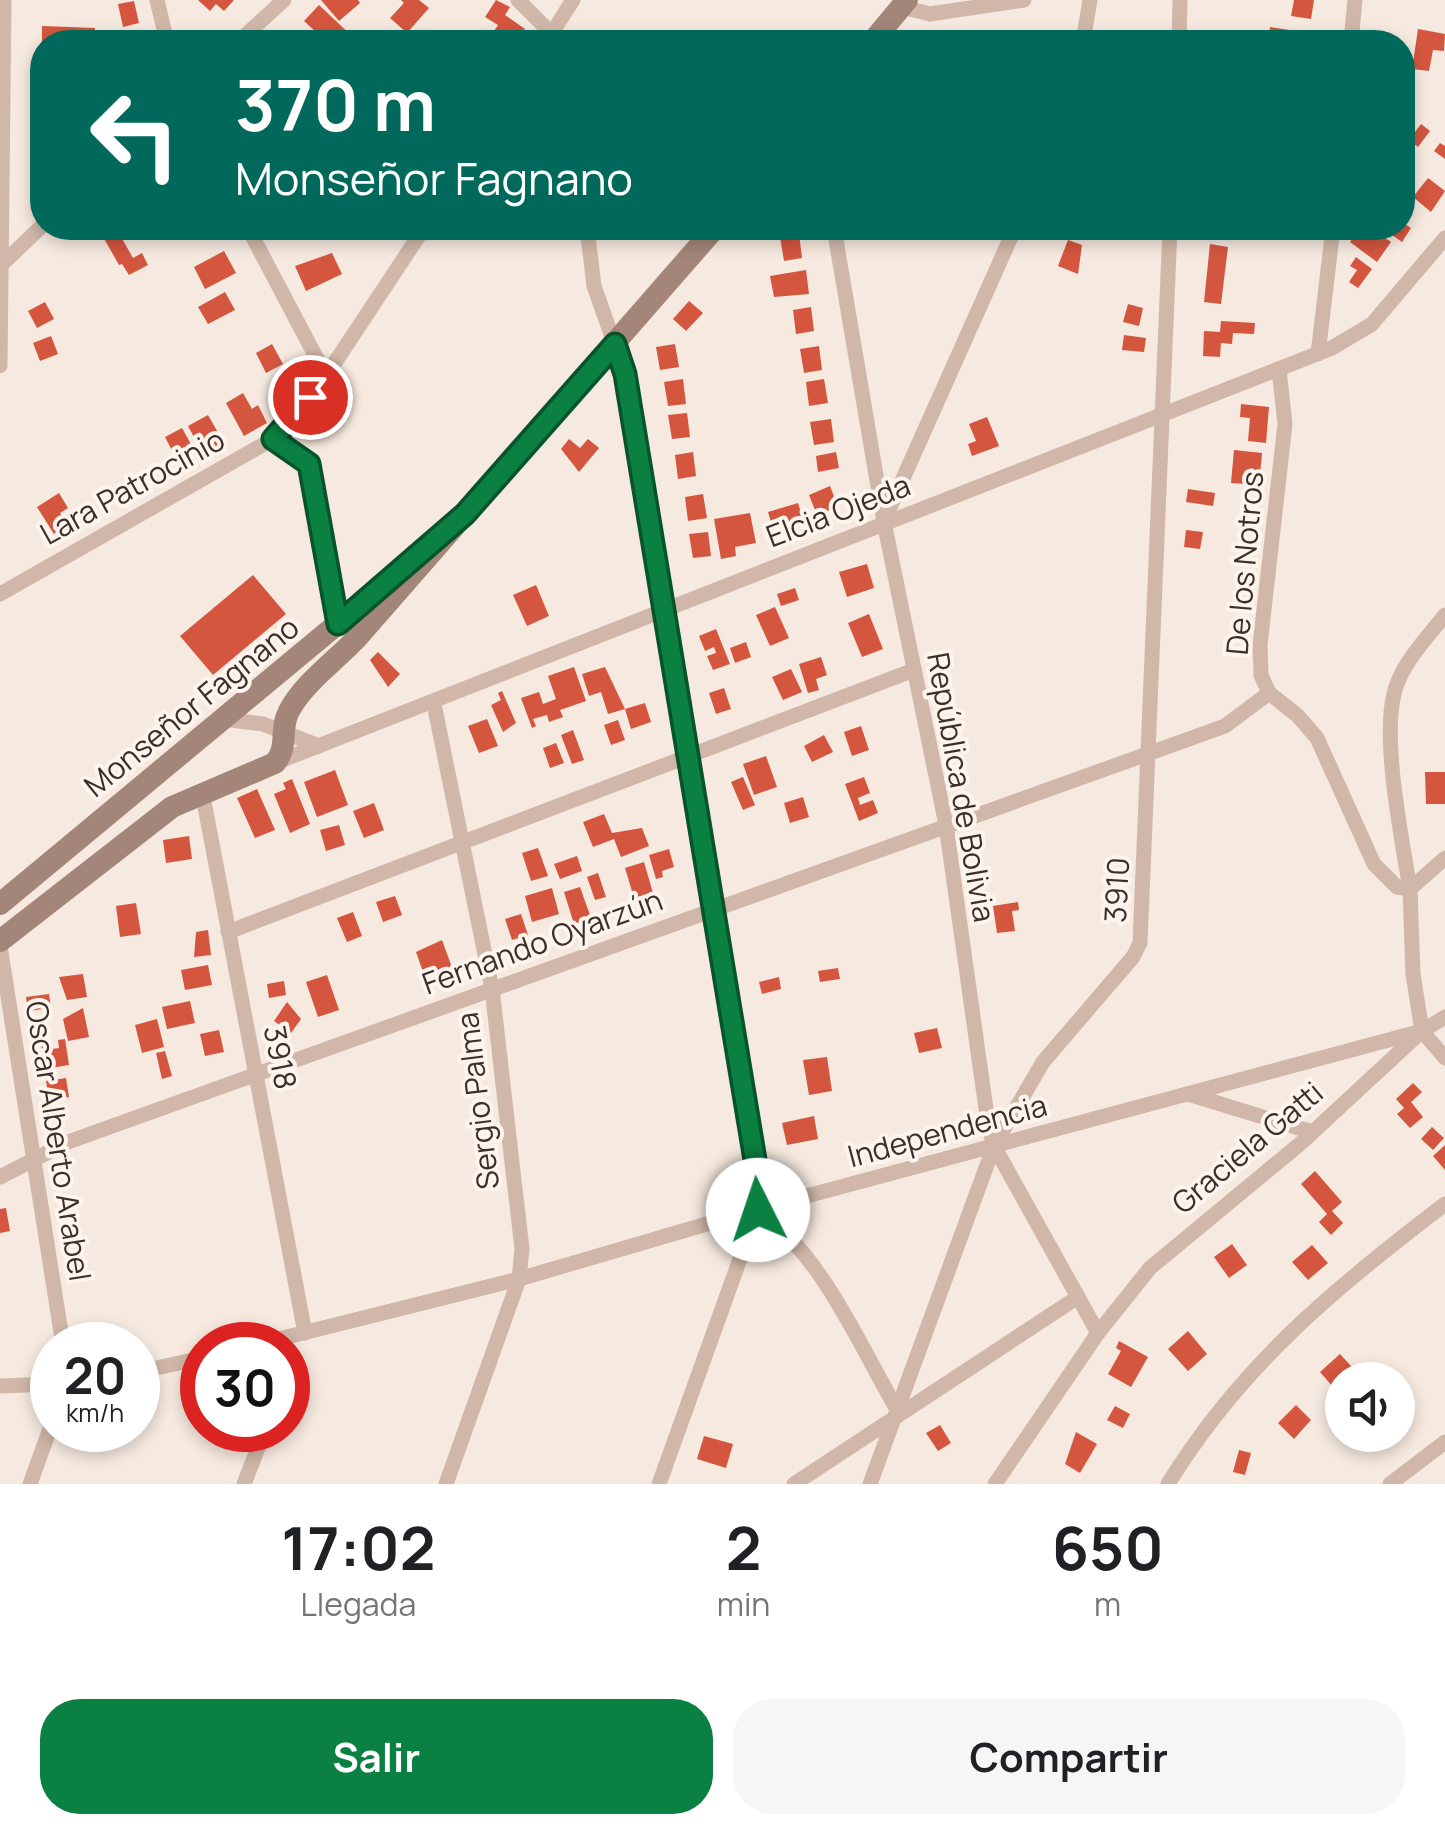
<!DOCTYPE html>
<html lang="es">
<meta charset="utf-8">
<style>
:root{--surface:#fff;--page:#f6f6f6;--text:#202124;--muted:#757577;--accent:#0b8043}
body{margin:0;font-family:Manrope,sans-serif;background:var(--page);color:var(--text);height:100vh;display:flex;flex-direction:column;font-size:38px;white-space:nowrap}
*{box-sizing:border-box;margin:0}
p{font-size:32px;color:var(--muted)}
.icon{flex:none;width:55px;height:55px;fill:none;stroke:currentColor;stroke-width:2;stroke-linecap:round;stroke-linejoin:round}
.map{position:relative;height:1484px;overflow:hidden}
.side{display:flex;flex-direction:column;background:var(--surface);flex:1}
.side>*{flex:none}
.hud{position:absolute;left:30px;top:30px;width:1385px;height:210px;border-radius:40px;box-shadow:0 5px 15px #0003;background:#00695c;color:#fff;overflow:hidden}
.fabs{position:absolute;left:1325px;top:1362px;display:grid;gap:20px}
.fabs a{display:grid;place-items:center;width:90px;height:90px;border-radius:50%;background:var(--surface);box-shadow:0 5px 15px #0003;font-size:50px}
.speed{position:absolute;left:30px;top:1322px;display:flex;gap:20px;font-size:50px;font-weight:700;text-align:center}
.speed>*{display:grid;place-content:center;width:130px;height:130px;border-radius:50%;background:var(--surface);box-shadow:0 5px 15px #0003;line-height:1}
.speed small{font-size:25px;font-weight:400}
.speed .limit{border:15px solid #d22;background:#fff;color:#111}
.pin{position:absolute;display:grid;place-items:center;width:85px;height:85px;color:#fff;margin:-42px;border:5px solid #fff;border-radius:50%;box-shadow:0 2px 10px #0007}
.me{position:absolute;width:110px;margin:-55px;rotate:356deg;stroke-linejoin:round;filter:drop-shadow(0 0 8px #0008)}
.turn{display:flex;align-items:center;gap:35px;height:210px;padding:0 40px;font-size:45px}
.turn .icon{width:130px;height:130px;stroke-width:2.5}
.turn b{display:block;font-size:70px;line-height:85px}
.eta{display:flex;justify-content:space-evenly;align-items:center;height:170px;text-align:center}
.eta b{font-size:60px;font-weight:700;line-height:70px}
.action{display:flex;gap:20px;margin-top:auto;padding:20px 40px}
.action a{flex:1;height:115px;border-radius:40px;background:var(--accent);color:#fff;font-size:40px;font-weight:700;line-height:115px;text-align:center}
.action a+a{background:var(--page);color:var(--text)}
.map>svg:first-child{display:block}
</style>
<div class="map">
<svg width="1445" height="1484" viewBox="0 0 1445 1484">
<rect width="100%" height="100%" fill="#f6e9df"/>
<g fill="#d4563f">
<polygon points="198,0 234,0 224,11 216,4 210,11"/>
<polygon points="321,0 358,0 360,3 339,21"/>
<polygon points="401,0 419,0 429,8 407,33 390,18 404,3"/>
<polygon points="496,0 510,7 505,15 525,29 516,42 487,42 498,25 485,17"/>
<polygon points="1294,0 1314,0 1311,19 1291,16"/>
<polygon points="134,1 139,23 123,27 118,4"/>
<polygon points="319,5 356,40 354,42 327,42 304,21"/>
<polygon points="42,26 95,28 94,42 74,35 74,42 42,42"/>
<polygon points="1270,27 1316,34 1316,40 1268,42"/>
<polygon points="1418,29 1445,34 1444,51 1433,50 1429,71 1412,69"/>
<polygon points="1421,124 1430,131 1418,147 1409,140"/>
<polygon points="1440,143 1445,146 1445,159 1434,151"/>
<polygon points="1428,178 1445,191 1431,212 1413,197"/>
<polygon points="1402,204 1413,212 1405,224 1411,228 1402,242 1382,228 1402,228"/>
<polygon points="116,228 133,258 142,253 148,265 129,275 122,264 119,265 102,235"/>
<polygon points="913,228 930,228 931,234 914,237"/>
<rect x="1258" y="228" width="21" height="6"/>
<polygon points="1360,228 1371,228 1391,242 1377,262 1350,242"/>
<polygon points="799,234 802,258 784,261 780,237"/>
<polygon points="1068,240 1082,245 1078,274 1058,266"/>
<polygon points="1210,244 1228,247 1221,304 1204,302"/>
<polygon points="224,251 236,273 205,289 194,267"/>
<polygon points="332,253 342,274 306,291 295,266"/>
<polygon points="1356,257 1372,269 1358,288 1349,282 1357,270 1350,266"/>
<polygon points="806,270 809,294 774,297 770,276"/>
<polygon points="225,292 235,310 208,324 198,307"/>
<polygon points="689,301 703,313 686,331 673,319"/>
<polygon points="45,302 54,319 37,328 28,311"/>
<polygon points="1128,304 1143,308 1139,326 1123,322"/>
<polygon points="811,307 814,331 796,334 793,310"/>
<polygon points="1221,321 1255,323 1254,334 1233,333 1232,344 1221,343 1220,357 1203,356 1204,331 1220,332"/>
<polygon points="1124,335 1146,338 1144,352 1122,350"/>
<polygon points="51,336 58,354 40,361 33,343"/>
<polygon points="272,344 283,364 266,373 256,353"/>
<polygon points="675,344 679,367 660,370 656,347"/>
<polygon points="819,346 822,370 804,373 800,349"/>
<polygon points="683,379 686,404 668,406 664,382"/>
<polygon points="824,379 828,403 809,406 806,382"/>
<polygon points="243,393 252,409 258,405 267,423 244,436 226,403"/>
<polygon points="1241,404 1269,407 1266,443 1248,441 1250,418 1240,417"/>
<polygon points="687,413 690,437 672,439 668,415"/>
<polygon points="208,415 224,443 203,454 188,426"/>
<polygon points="987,417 999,446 972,456 968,444 976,441 969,424"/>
<polygon points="831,419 834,442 814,445 810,422"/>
<polygon points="182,428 192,446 175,456 165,437"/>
<polygon points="569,439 580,448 588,439 599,448 579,472 561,449"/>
<polygon points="1234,450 1262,453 1259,485 1231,483"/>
<polygon points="693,452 696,476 678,479 675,455"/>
<polygon points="836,452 839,468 818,472 816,456"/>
<polygon points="830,486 838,507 817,515 809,495"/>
<polygon points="1188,489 1215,493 1213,506 1186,502"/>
<polygon points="59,493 68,508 60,513 67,525 54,534 37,507"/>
<polygon points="703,494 707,518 688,521 685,497"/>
<polygon points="798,503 804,523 774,532 768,512"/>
<polygon points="750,513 756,543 735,547 736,556 721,559 714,519"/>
<polygon points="1186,530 1203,532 1200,549 1184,547"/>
<polygon points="708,532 711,556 693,558 689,534"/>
<polygon points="867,564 874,588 847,597 839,572"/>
<polygon points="253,575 286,614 213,675 180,636"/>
<polygon points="536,585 549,616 527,626 513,595"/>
<polygon points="795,588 799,600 781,606 777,594"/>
<polygon points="775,607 789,638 770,646 756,615"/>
<polygon points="869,614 883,649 862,657 848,623"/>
<polygon points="716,629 730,664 713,670 707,656 716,653 714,647 705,651 699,636"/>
<polygon points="746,642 751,657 735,663 730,648"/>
<polygon points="378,652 400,674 388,687 370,660"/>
<polygon points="821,657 827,675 816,679 819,690 808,693 799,664"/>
<polygon points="574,667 586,701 560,710 563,717 549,722 547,715 533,719 536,726 532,728 521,698 539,692 543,704 556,699 548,676"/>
<polygon points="605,667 625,709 608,714 601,692 589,696 582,674"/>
<polygon points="791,669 802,692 783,700 772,677"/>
<polygon points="724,688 731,709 716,714 709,693"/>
<polygon points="502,691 516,723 503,732 491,705 501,700 498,693"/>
<polygon points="645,703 651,722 631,729 625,709"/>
<polygon points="487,719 498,746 479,753 468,726"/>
<polygon points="618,720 625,740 611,745 604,725"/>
<polygon points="861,726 869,750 852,756 844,732"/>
<polygon points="573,730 584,760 572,764 561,735"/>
<polygon points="824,735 833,752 812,762 804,746"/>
<polygon points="556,743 564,763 550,768 543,748"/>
<polygon points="766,756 777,787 754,795 743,764"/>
<polygon points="335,770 348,805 317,817 304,782"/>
<polygon points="1425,772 1445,772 1445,804 1426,804"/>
<polygon points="743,777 755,805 743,810 731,782"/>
<polygon points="864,777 870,793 858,798 860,805 873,800 878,813 859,821 845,784"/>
<polygon points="292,779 310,824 290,833 274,794 286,789 283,783"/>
<polygon points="257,789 275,830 255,838 237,798"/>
<polygon points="803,797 809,817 790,823 784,803"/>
<polygon points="374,803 384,830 364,838 353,811"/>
<polygon points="604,814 612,833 642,828 649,846 621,857 614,839 593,847 583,822"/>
<polygon points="339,825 345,845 326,851 320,830"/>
<polygon points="189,836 192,859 166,863 163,840"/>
<polygon points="538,848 548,876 531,881 522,853"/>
<polygon points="669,849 674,867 662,871 663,877 656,879 649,855"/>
<polygon points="577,856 582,871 560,879 554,864"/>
<polygon points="644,862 653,893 634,898 625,868"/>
<polygon points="598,873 606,897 595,900 587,877"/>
<polygon points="580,887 591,918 574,924 564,892"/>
<polygon points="552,888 559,914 532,922 525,896"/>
<polygon points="395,896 402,915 383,922 376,902"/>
<polygon points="1018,902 1019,910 1012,911 1015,931 997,933 993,906"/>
<polygon points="136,903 141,934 120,937 116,906"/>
<polygon points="353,912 362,936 347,942 337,918"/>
<polygon points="521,914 528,935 512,940 505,919"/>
<polygon points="208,930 211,955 194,957 196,932"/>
<polygon points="442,940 454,973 427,983 416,952"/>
<polygon points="208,965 212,985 185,990 181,970"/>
<polygon points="838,968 840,979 820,982 818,971"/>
<polygon points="83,974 87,997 67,1000 59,977"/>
<polygon points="327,975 339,1010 318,1017 306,982"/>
<polygon points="779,977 781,989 762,994 759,982"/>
<polygon points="284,981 286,995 269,998 267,984"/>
<polygon points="49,994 51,1008 28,1011 26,997"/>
<polygon points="190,1001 195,1023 167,1029 162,1007"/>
<polygon points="287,1002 301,1019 291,1033 274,1021"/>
<polygon points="83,1008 89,1037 68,1041 63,1019"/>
<polygon points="157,1019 164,1047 142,1053 135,1025"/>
<polygon points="937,1028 942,1048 919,1053 914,1033"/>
<polygon points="219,1030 224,1052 205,1056 200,1034"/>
<polygon points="65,1039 69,1065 45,1069 41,1042 51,1041 52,1049 59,1048 58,1040"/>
<polygon points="165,1051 172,1076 162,1079 156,1053"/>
<polygon points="827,1057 832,1091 809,1095 803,1060"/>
<polygon points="66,1078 69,1097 49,1100 46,1081"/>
<polygon points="1413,1083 1422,1092 1411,1102 1423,1117 1410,1128 1397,1114 1404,1108 1396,1099"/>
<polygon points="814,1116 818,1139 787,1145 782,1123"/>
<polygon points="1432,1127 1444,1138 1433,1150 1421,1139"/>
<polygon points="1445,1145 1445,1170 1433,1156"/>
<polygon points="1315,1171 1342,1202 1332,1211 1343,1223 1331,1235 1319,1222 1327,1214 1301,1184"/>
<polygon points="6,1208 10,1231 0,1233 0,1209"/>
<polygon points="1232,1244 1247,1265 1229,1278 1214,1257"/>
<polygon points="1312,1245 1328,1263 1308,1280 1292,1262"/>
<polygon points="1188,1331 1207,1354 1188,1371 1168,1349"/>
<polygon points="1119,1341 1148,1357 1131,1387 1108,1374 1121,1351 1116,1348"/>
<polygon points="1340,1354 1361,1377 1342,1378 1333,1387 1320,1372"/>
<polygon points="1296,1405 1311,1420 1294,1439 1278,1423"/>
<polygon points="1115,1406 1130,1414 1123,1428 1107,1420"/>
<polygon points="1398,1419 1410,1426 1402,1439 1398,1436"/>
<polygon points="940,1425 951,1443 938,1451 926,1433"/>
<polygon points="1076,1432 1097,1444 1080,1473 1065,1464"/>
<polygon points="704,1436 733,1444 726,1468 697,1459"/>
<polygon points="1239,1450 1251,1453 1245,1475 1233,1472"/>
</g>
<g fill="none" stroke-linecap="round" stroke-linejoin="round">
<g stroke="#d0b7a9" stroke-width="15">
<polyline points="157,0 167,42"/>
<polyline points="518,0 560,42"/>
<polyline points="902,7 930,14 1024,0"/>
<polyline points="238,42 284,0"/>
<polyline points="546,42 573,0"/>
<polyline points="1083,42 1090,0"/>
<polyline points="1179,42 1180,0"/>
<polyline points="1351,42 1355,0"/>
<polyline points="248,228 326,376"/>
<polyline points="587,228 594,286 625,374 759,1194 758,1209 659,1484"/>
<polyline points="834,228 884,522 946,825 988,1123 994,1146 1098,1333"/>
<polyline points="0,266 42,226"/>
<polyline points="1318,354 1333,228"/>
<polyline points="0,366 4,0"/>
<polyline points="1279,369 1285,424 1260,645 1261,675 1269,693 1298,716 1317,738 1374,864 1397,887 1410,889 1413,974 1422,1031 1445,1058"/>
<polyline points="273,439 309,465 338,624"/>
<polyline points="884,521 1015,228"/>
<polyline points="0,594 273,439 326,376 424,228"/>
<path d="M1445,615C1426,639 1401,664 1394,694C1382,741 1402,840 1410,889L1445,858"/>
<polyline points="434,704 492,989 522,1249 519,1279 446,1484"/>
<polyline points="222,719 263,724 319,746"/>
<polyline points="275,763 1332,348 1372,324 1445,238"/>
<polyline points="202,791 305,1333"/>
<polyline points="228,932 914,670"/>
<polyline points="0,946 63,1345"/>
<polyline points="1188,1094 1312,1132"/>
<polyline points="0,1177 68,1142 1225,726 1269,693"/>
<path d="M758,1209C824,1258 858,1343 899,1413"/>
<polyline points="255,1345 519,1279 758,1209 1422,1031"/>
<polyline points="138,1372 202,1358"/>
<polyline points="0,1386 52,1384"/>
<polyline points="30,1484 52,1423"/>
<polyline points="244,1484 265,1430"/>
<polyline points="794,1484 1078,1297"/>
<polyline points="870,1484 994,1146 1043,1062 1133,957 1140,943 1170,228"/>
<polyline points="995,1484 1098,1333 1150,1268 1301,1143 1422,1031 1445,1017"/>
<path d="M1168,1484C1241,1365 1336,1287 1445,1204"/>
<polyline points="1390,1484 1445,1442"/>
</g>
<g stroke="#a48579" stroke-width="22">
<polyline points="872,42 907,0"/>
<polyline points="0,904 395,576"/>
<path d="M0,941L172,807L275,763C289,746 279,730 289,711C303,684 335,661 356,639L715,228"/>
</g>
</g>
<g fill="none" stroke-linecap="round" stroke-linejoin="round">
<g stroke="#07532c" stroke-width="25">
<path id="route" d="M310,397L273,439L309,464L338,624L465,514L615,344L625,374C668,642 714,910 758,1178V1210"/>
</g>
<use href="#route" stroke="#0b8043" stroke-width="18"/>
</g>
<g text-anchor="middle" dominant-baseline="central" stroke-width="8" stroke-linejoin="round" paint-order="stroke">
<g font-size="30" fill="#3c2e29" stroke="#fcf4ed">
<text transform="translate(132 486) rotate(-29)">Lara Patrocinio</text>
<text transform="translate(838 510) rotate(-21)">Elcia Ojeda</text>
<text transform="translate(1244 563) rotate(-85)">De los Notros</text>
<text transform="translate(191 706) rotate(-39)">Monseñor Fagnano</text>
<text transform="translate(962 787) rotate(80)">República de Bolivia</text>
<text transform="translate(1116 890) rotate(-87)">3910</text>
<text transform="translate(542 941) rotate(-20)">Fernando Oyarzún</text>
<text transform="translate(281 1057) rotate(79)">3918</text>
<text transform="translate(477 1101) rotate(-97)">Sergio Palma</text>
<text transform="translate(947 1130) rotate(-15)">Independencia</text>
<text transform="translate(59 1141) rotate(81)">Oscar Alberto Arabel</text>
<text transform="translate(1247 1147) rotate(-40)">Graciela Gatti</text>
</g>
</g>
</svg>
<div class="fabs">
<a><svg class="icon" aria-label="sound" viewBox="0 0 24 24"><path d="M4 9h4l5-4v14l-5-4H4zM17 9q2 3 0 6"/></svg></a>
</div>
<div class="speed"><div>20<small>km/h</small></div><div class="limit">30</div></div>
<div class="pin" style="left:310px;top:397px;background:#d93025"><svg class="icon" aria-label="arrive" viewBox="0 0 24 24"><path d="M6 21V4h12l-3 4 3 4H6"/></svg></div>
<svg class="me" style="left:758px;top:1210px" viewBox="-20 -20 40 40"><circle r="19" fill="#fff"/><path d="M0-13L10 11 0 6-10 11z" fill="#0b8043"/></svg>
<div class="hud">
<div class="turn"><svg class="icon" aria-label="left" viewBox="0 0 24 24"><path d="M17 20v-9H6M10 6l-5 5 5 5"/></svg><div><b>370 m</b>Monseñor Fagnano</div></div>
</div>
</div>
<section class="side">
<div class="eta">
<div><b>17:02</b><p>Llegada</p></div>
<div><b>2</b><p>min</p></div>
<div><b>650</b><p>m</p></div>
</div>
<div class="action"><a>Salir</a><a>Compartir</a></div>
</section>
